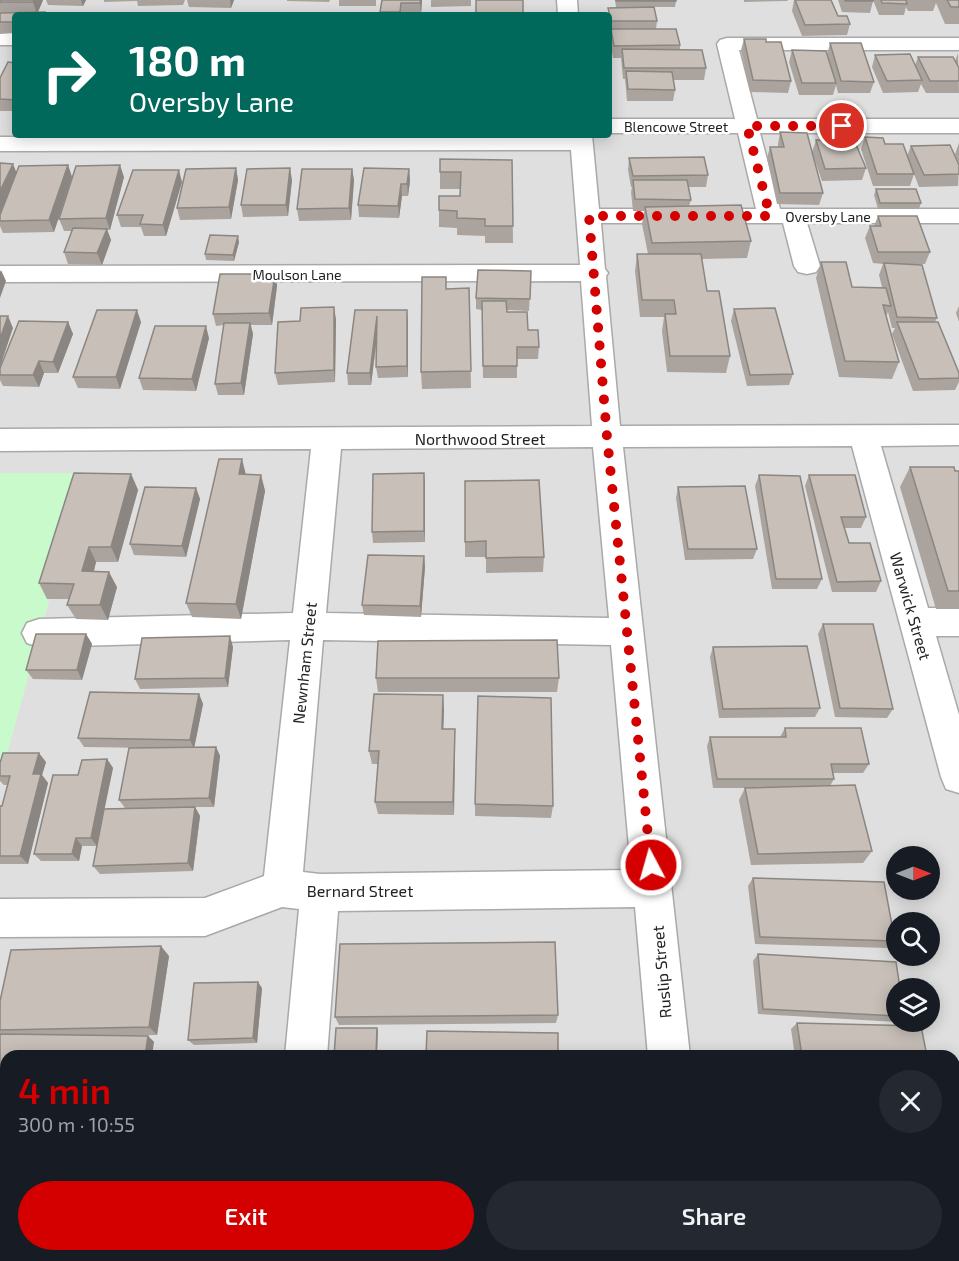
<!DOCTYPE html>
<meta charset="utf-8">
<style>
:root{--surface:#171b24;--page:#242831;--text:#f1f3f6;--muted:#9ea1a6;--accent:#d40000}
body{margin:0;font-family:"Exo 2",sans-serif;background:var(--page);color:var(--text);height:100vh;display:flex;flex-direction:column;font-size:22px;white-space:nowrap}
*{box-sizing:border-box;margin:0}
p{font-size:20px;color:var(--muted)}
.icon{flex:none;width:33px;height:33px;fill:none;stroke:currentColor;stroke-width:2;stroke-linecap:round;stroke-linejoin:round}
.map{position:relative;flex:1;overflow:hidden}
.drawer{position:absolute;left:0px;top:1050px;width:960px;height:212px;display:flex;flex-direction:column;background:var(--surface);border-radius:18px 18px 0 0;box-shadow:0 3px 15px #0003}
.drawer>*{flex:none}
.guide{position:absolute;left:12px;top:12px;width:600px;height:126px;border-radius:6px;box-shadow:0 3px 15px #0003;background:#00695c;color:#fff;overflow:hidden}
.needle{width:39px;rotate:90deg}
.tools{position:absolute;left:886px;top:846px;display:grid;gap:12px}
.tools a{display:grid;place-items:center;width:54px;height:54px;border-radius:50%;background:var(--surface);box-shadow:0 3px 15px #0003;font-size:30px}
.pin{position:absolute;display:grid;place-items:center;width:51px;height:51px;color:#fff;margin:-26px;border:3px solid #fff;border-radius:50%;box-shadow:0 2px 6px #0007}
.me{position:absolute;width:66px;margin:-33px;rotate:354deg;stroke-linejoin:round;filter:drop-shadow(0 0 4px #0008)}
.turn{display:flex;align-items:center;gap:21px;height:126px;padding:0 18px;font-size:27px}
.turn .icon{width:78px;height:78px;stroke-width:2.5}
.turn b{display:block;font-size:42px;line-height:51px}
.round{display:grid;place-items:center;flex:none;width:63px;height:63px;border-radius:32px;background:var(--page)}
.head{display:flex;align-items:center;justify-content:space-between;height:102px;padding:0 18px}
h1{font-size:36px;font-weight:600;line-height:45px;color:var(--accent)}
.cta{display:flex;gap:12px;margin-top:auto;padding:12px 18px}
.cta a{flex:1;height:69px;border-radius:36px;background:var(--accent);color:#fff;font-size:24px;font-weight:600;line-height:69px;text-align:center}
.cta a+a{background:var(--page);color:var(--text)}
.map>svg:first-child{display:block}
</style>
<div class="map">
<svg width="959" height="1261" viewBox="0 0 959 1261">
<rect width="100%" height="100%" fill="#f2efe9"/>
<path fill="#e0dfdf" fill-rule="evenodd" d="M0,0H959V1261H0ZM15,15H609V135H15ZM897,856H930V890H897ZM897,922H930V956H897ZM897,988H930V1022H897ZM6,1056H954V1256H6Z"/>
<polygon fill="#c8facc" points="0,473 84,473 0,780"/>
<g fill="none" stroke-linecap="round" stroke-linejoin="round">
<g stroke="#a9a9a9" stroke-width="3">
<g id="minor">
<polygon points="557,0 577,0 578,15 558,15"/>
<rect x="0" y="33" width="15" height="12"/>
<path d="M727,38H959V50H739L757,119H959V133H760L780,209H959V223H807L820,266L816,272L807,274L798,272L794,266L783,223H601L605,269L608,273L606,276L620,426L959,425V445L881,446L928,608H959V636H936L959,715V793L946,789L941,777L852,446L623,447L690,1056H648L635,907L338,911L327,1056H285L299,909L282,907L205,936L0,937V899L205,898L264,876L290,640L39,647L27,643L22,633L27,623L39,619L293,613L311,449L0,451V429L592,426L581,281L0,282V266L580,265L571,150L0,151V137L592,135L599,209H756L738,133H609V119H735L717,44L720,40ZM593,447L609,618L326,613L341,449ZM323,640L611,645L631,870L320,874L303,872Z"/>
<rect x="267" y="1256" width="46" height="5"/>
<rect x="665" y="1256" width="46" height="5"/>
</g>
</g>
<use href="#minor" fill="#fff" fill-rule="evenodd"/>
</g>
<g fill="#aba49e">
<polygon points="0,0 43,0 38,12 45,12 46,15 15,15 15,33 0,34"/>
<polygon points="46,0 86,0 83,6 48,5"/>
<polygon points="104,0 185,0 183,5 138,6 137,1 104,2"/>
<polygon points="187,0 234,0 231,8 189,7"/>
<polygon points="287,0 330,0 329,2 287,1"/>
<rect x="339" y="0" width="37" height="6"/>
<polygon points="382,0 422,0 421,14 381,15"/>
<polygon points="431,0 471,0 471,6 431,7"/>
<polygon points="615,0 676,0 676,1 675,7 616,7"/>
<polygon points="744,0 788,0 787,1 744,2"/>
<polygon points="794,0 831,0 838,16 850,24 847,35 802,36 792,11"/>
<polygon points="838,0 873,0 873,1 870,13 842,12"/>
<polygon points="873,0 959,0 959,24 945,24 936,3 933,11 908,11 906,7 904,15 879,15"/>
<polygon points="608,8 657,21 656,29 680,45 680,50 706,68 704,80 673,80 675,90 673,101 627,101 625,79 623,79 621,58 613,58 610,41 611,33 610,33 609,29 609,15 608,15"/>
<polygon points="744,39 766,42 791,81 788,93 750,92 741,50"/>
<polygon points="830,43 874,82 870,93 838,93 836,85 833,95 799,95 789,62 792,50 827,55"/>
<polygon points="958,53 959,93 926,93 921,84 918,92 883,93 872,67 875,55 915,65 918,57 955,61"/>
<polygon points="15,63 15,111 0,111 0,78"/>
<polygon points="780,132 823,193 819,205 777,204 767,158 770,147 778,147 778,144"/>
<polygon points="865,137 885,144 907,156 911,146 959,165 958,186 919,187 914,174 910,186 873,186 861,149"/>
<polygon points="816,140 866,168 862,180 822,181 812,152"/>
<polygon points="959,143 959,164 955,154"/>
<polygon points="629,158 708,175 706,187 688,187 691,200 689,206 751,241 747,258 702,259 707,291 730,356 726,373 667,372 662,331 664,317 640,317 635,271 637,254 648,254 642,224 644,211 633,211 631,192 632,187 631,187 628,170"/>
<polygon points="512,160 513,243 485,243 485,236 457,235 457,228 439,227 439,210 460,196 460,189 440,189 440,172"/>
<polygon points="68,165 72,177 54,232 3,233 0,226 0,215 16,172"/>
<polygon points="236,168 238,180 231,219 180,220 177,208"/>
<polygon points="352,169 354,180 351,220 299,221 297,209"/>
<polygon points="409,169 410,181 408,196 402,196 399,218 359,217 358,205"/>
<polygon points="124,177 110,230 107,230 111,240 102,265 68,264 64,252 72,231 64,231 59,219"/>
<polygon points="292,180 288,216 243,217 241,205"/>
<polygon points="182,182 166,236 144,236 141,227 121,227 117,215"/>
<polygon points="876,189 921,203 919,209 878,209 874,195"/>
<polygon points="878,216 930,252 925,264 888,264 937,318 935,322 959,373 959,382 955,390 913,391 892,334 895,328 892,328 888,312 886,317 899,362 892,379 839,377 816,278 821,262 852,287 882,287 879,275 883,264 873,263 865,238 870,226 874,226"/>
<polygon points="239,242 234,261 206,260 205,254"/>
<polygon points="531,271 529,311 507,310 507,312 528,330 539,347 538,359 517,359 517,378 483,378 482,310 476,309 476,298"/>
<polygon points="275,274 277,286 272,325 251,325 253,334 244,395 218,395 215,384 224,325 216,326 213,314"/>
<polygon points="469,288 471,388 422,389 421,372"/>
<polygon points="959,306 959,322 956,313"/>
<polygon points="734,309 793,374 789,385 747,386 731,321"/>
<polygon points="355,310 408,322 408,377 378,378 376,367 377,339 371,385 348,385 347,373"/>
<polygon points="336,319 335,382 278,385 275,373"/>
<polygon points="68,322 73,334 58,373 44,373 39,387 3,386 0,380 0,368"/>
<polygon points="141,322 120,389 78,388 73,377"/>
<polygon points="209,338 196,391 143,390 139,378"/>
<polygon points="910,467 959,471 959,609 936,609 900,487"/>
<polygon points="424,473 425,542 373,543 372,532"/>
<polygon points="131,474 138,490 118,562 96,562 94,571 117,587 108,620 76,619 67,605 69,599 47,599 39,583"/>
<polygon points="246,474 261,475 265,491 241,619 192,617 186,603"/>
<polygon points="759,475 822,579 817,589 772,589 755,486"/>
<polygon points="809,475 866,517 861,528 844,528 849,543 881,581 876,592 832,592 805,486"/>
<polygon points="539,480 544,557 543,572 486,573 486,557 465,557 465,542"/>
<polygon points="678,487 757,549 753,559 685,560 676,498"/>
<polygon points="196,488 200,499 186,557 134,555 130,544"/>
<polygon points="424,556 425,567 421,617 364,615 362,605"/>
<polygon points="823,624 893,709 887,718 835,717 818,634"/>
<polygon points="86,634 92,644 82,680 33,679 26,670"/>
<polygon points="233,647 228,687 140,689 135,679"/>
<polygon points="713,647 820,708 815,717 719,718 710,657"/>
<polygon points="376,678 559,678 557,692 378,692"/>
<polygon points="199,694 203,704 194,747 216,747 220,756 214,807 195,807 200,816 193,871 100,874 93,866 97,846 82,846 79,861 41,861 34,854 78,775 107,759 113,768 104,809 125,808 119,800 151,748 84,747 78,738"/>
<polygon points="444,709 443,729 455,729 454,815 378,814 375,802 378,764 372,764 369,751"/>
<polygon points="785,728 869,764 863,773 833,773 834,779 830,786 872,851 863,863 751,865 739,800 745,788 713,788 707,746 710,737 780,737"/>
<polygon points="46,762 42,775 48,783 28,864 0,864 0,806 2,806 8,785 4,785 0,781 0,763"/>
<polygon points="475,804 553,806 551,818 475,816"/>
<polygon points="753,878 895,941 888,948 755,944 748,886"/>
<polygon points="758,954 897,988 897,1022 898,1022 897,1022 758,1014 753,961"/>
<polygon points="169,956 157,1035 109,1036 148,1036 154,1042 6,1056 6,1081 0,1080 0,1001"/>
<polygon points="262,988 257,1043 194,1045 188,1040"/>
<polygon points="558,1015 556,1023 339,1025 335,1017"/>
<polygon points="797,1023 927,1056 795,1056 791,1029"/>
<polygon points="6,1097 6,1157 0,1158 0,1098"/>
<polygon points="954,1116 959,1132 959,1188 957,1189 954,1189"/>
<rect x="0" y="1167" width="6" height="70"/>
<polygon points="785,1256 954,1256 959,1261 786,1261"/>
</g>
<g fill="#8b8681">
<polygon points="34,0 43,0 37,14 33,2"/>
<polygon points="81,0 86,0 83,6"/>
<polygon points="230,0 234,0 231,8"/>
<polygon points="421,0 422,0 421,14 420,3"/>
<polygon points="13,164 18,176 0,214 0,191"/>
<polygon points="68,165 72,177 54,232 49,220"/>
<polygon points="120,165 124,177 110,230 106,218"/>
<polygon points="236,168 238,180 231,219 229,207"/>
<polygon points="290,168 292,180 288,216 286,205"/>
<polygon points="352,169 354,180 351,220 349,208"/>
<polygon points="409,169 410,181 408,196 407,184"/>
<polygon points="179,170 182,182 166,236 163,225"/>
<polygon points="401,184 402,196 399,218 398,206"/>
<polygon points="107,229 111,240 102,265 97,253"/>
<polygon points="238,236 239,242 234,261 233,255"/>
<polygon points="1,270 6,281 0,298 0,272"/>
<polygon points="275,274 277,286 272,325 269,313"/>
<polygon points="334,307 336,319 335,382 334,370"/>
<polygon points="137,310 141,322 120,389 116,377"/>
<polygon points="407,310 408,322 408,377 407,366"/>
<polygon points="8,316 13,328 0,367 0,339"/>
<polygon points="377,316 378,327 371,385 370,373"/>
<polygon points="68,322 73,334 58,373 53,362"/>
<polygon points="250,323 253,334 244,395 241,383"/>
<polygon points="206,326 209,338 196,391 192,379"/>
<polygon points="39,361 44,373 39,387 33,375"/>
<polygon points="242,459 246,475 239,474"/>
<polygon points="424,473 425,484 425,542 424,531"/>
<polygon points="131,474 138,490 118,562 111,547"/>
<polygon points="261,475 265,491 241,619 236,604"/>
<polygon points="196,488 200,499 186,557 182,546"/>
<polygon points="89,547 96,562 90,586 82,571"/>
<polygon points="424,556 425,567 421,617 420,606"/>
<polygon points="109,572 117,587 108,620 100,605"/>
<polygon points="86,634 92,644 82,680 77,670"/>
<polygon points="230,636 233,647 228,687 225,678"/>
<polygon points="199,694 203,704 194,749 190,740"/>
<polygon points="443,695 444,709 443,743 442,729"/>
<polygon points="455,729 455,743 454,815 453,802"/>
<polygon points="216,747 220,756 214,807 209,798"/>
<polygon points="39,753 46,762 42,775 48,783 28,864 20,856 33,774"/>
<polygon points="107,759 113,768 97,846 91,838"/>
<polygon points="195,807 200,816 193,871 188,863"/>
<polygon points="76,838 82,846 79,861 72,854"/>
<polygon points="161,946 169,956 157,1035 149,1027"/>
<polygon points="258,982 262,988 257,1043 253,1038"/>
<polygon points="377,1028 378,1031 377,1056 376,1056"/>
<polygon points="148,1036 154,1042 152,1056 145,1056"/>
<polygon points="96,1256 104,1256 103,1261 95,1261"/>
</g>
<g fill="#c7bfb8" stroke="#8b8681" stroke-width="1.5">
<polygon points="0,0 34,0 33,2 0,2"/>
<polygon points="382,0 421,0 420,3 401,3 400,12 380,12"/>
<rect x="476" y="0" width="47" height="15"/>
<rect x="616" y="0" width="60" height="1"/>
<polygon points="795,0 831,0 838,16 847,16 850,24 805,25"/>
<rect x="845" y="0" width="28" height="1"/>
<polygon points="881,0 906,0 907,4 882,3"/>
<polygon points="947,0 959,0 959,7 951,7"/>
<polygon points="654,7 657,21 611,21 608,8"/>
<polygon points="45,12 44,15 15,15 15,22 0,22 0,13"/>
<polygon points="206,13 206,15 186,15 186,14"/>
<polygon points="611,29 676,29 680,45 614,46"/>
<polygon points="744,39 766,39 766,42 781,42 791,81 753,80"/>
<polygon points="830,43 861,43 874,82 841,81"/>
<polygon points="622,49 702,50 706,68 624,68"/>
<polygon points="792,50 826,51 836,83 802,83"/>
<polygon points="910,54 922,80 887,81 875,55"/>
<polygon points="918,57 953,57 959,68 959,81 930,81"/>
<polygon points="8,62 15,63 15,100 0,99 0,78"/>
<polygon points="626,71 672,72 675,90 628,89"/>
<polygon points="780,132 807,133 823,193 780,193 770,147 784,147"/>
<polygon points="865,137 883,138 885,144 903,144 914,174 877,174"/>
<polygon points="816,140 854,140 866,168 825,169"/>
<polygon points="950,145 959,165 959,174 924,175 911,146"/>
<polygon points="704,157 708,175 633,176 629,158"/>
<polygon points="440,159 512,160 513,226 485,226 485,219 457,218 457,211 439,210 439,196 460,196 461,172 440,172"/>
<polygon points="0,163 13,164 0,191"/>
<polygon points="68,165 49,220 0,221 0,215 19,166"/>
<polygon points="120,165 106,218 59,219 76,166"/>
<polygon points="236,168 229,207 177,208 186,169"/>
<polygon points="290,168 286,205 241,205 247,169"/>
<polygon points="364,168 409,169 407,184 401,184 398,206 358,205"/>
<polygon points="302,169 352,169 349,208 297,209"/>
<polygon points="133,170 179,170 163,225 140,224 143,215 117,215"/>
<polygon points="633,180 687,180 691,200 635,199"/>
<polygon points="876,189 916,189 921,203 880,203"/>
<polygon points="741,205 751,241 652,243 645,207"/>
<polygon points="878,216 917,216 930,252 878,252 870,226 881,226"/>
<polygon points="73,228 107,229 97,253 64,252"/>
<polygon points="210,235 238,236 233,255 205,254"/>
<polygon points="637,254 701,254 707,291 719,291 730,356 670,356 665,314 676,314 674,300 642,300"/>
<polygon points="821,262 846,262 852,287 886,288 891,306 883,305 899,362 845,361"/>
<polygon points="884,263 922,265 937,318 897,317"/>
<polygon points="478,270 531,271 530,299 476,298"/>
<polygon points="220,274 275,274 269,313 213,314"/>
<polygon points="422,277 446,277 446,289 469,288 471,371 421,372"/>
<polygon points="482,301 506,301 507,312 527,312 528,330 538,330 539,347 517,347 517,366 483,366"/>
<polygon points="334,307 334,370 275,373 278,322 300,321 301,308"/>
<polygon points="775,308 793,374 750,375 734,309"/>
<polygon points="97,310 137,310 116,377 73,377"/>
<polygon points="355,310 407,310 407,366 376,367 377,316 370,373 347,373"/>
<polygon points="0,316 8,316 0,339"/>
<polygon points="19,321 68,322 53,362 39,361 33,375 0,375 0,368"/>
<polygon points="897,322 938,322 959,373 959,378 919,379"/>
<polygon points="224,323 250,323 241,383 215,384"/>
<polygon points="155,326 206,326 192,379 139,378"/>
<polygon points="219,459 242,459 239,474 261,475 236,604 186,603"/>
<polygon points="910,467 954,467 955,471 959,471 959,591 948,591"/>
<polygon points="74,473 131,474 111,547 89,547 82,571 109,572 100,605 67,605 74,584 39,583"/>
<polygon points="424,473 424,531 372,532 373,474"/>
<polygon points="759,475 800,476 822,579 776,579"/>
<polygon points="809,475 855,475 866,517 841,517 849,543 870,543 881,581 837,582"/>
<polygon points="539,480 544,557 486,558 486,541 465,542 465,481"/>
<polygon points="745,486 757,549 688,549 678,487"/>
<polygon points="145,487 196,488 182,546 130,544"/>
<polygon points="368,555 424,556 420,606 362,605"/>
<polygon points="823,624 873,624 893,709 840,708"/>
<polygon points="36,634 86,634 77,670 26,670"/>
<polygon points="230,636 225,678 135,679 142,638"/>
<polygon points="557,640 559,678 376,678 378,641"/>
<polygon points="807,646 820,708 723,709 713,647"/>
<polygon points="90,692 199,694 190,740 78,738"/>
<polygon points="374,694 443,695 442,729 455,729 453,802 375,802 379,751 369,751"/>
<polygon points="478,696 551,698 553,806 475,804"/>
<polygon points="785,728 861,728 869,764 831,764 834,779 717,779 710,737 786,737"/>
<polygon points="216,747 209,798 119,800 129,748"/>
<polygon points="3,753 39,753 33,774 41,774 20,856 0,856 0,806 2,806 10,776 0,776 0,763"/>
<polygon points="107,759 91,838 76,838 72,854 34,854 53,775 78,775 82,760"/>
<polygon points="855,785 872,851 758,854 745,788"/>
<polygon points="195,807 188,863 93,866 104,809"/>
<polygon points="753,878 884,882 895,941 760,937"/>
<polygon points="555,942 558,1015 335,1017 340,944"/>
<polygon points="161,946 149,1027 0,1030 0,1001 11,950"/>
<polygon points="758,954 896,962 900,988 897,988 897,1016 763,1009"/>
<polygon points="258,982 253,1038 188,1040 194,983"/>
<polygon points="797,1023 921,1026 927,1056 802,1056"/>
<polygon points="336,1028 377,1028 376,1056 334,1056"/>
<polygon points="427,1031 558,1033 558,1056 426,1056"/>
<polygon points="0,1034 148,1036 145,1056 6,1056 6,1076 0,1076"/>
<polygon points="6,1097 6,1154 0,1154 0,1098"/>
<polygon points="954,1116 955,1116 959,1132 959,1185 954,1185"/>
<rect x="0" y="1167" width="6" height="67"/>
<polygon points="954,1209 959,1209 959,1261 795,1261 795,1256 954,1256"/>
<polygon points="6,1252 6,1256 96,1256 95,1261 0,1261 0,1253"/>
<rect x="312" y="1256" width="48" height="5"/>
<rect x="454" y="1256" width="114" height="5"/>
</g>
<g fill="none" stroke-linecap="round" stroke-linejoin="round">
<polyline stroke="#d40000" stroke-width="10" stroke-dasharray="0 18" points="651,865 607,437 589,216 770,216 747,126 842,126"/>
</g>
<g text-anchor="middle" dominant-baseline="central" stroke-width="5" stroke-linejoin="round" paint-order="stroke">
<g font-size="14" fill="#222" stroke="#fff">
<text x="676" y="126">Blencowe Street</text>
<text x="828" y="216">Oversby Lane</text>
<text x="297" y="274">Moulson Lane</text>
</g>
<g font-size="16" fill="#222" stroke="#fff">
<text x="480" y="438">Northwood Street</text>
<text transform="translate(911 606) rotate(74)">Warwick Street</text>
<text transform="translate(304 663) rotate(-84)">Newnham Street</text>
<text x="360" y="890">Bernard Street</text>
<text transform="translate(661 972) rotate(-95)">Ruslip Street</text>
</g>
</g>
</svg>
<div class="tools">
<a><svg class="needle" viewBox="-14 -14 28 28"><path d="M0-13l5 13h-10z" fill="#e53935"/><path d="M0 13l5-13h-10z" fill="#9ea1a6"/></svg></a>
<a><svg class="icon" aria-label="search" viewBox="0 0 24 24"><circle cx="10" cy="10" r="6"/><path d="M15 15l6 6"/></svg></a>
<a><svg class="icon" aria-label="layers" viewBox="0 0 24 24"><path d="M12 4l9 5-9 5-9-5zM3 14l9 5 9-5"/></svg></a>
</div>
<div class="pin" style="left:842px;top:126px;background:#d93025"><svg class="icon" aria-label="arrive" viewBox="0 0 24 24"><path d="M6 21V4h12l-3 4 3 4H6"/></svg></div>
<svg class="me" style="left:651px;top:865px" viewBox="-20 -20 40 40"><circle r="17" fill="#d40000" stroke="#fff" stroke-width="3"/><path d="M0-11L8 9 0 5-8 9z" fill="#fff"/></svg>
<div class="guide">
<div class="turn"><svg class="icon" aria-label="right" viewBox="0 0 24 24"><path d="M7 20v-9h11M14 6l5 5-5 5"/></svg><div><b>180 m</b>Oversby Lane</div></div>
</div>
<section class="drawer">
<div class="head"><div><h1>4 min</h1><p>300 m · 10:55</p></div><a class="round"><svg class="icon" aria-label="close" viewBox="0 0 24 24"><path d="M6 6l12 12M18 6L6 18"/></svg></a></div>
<div class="cta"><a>Exit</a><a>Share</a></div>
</section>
</div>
